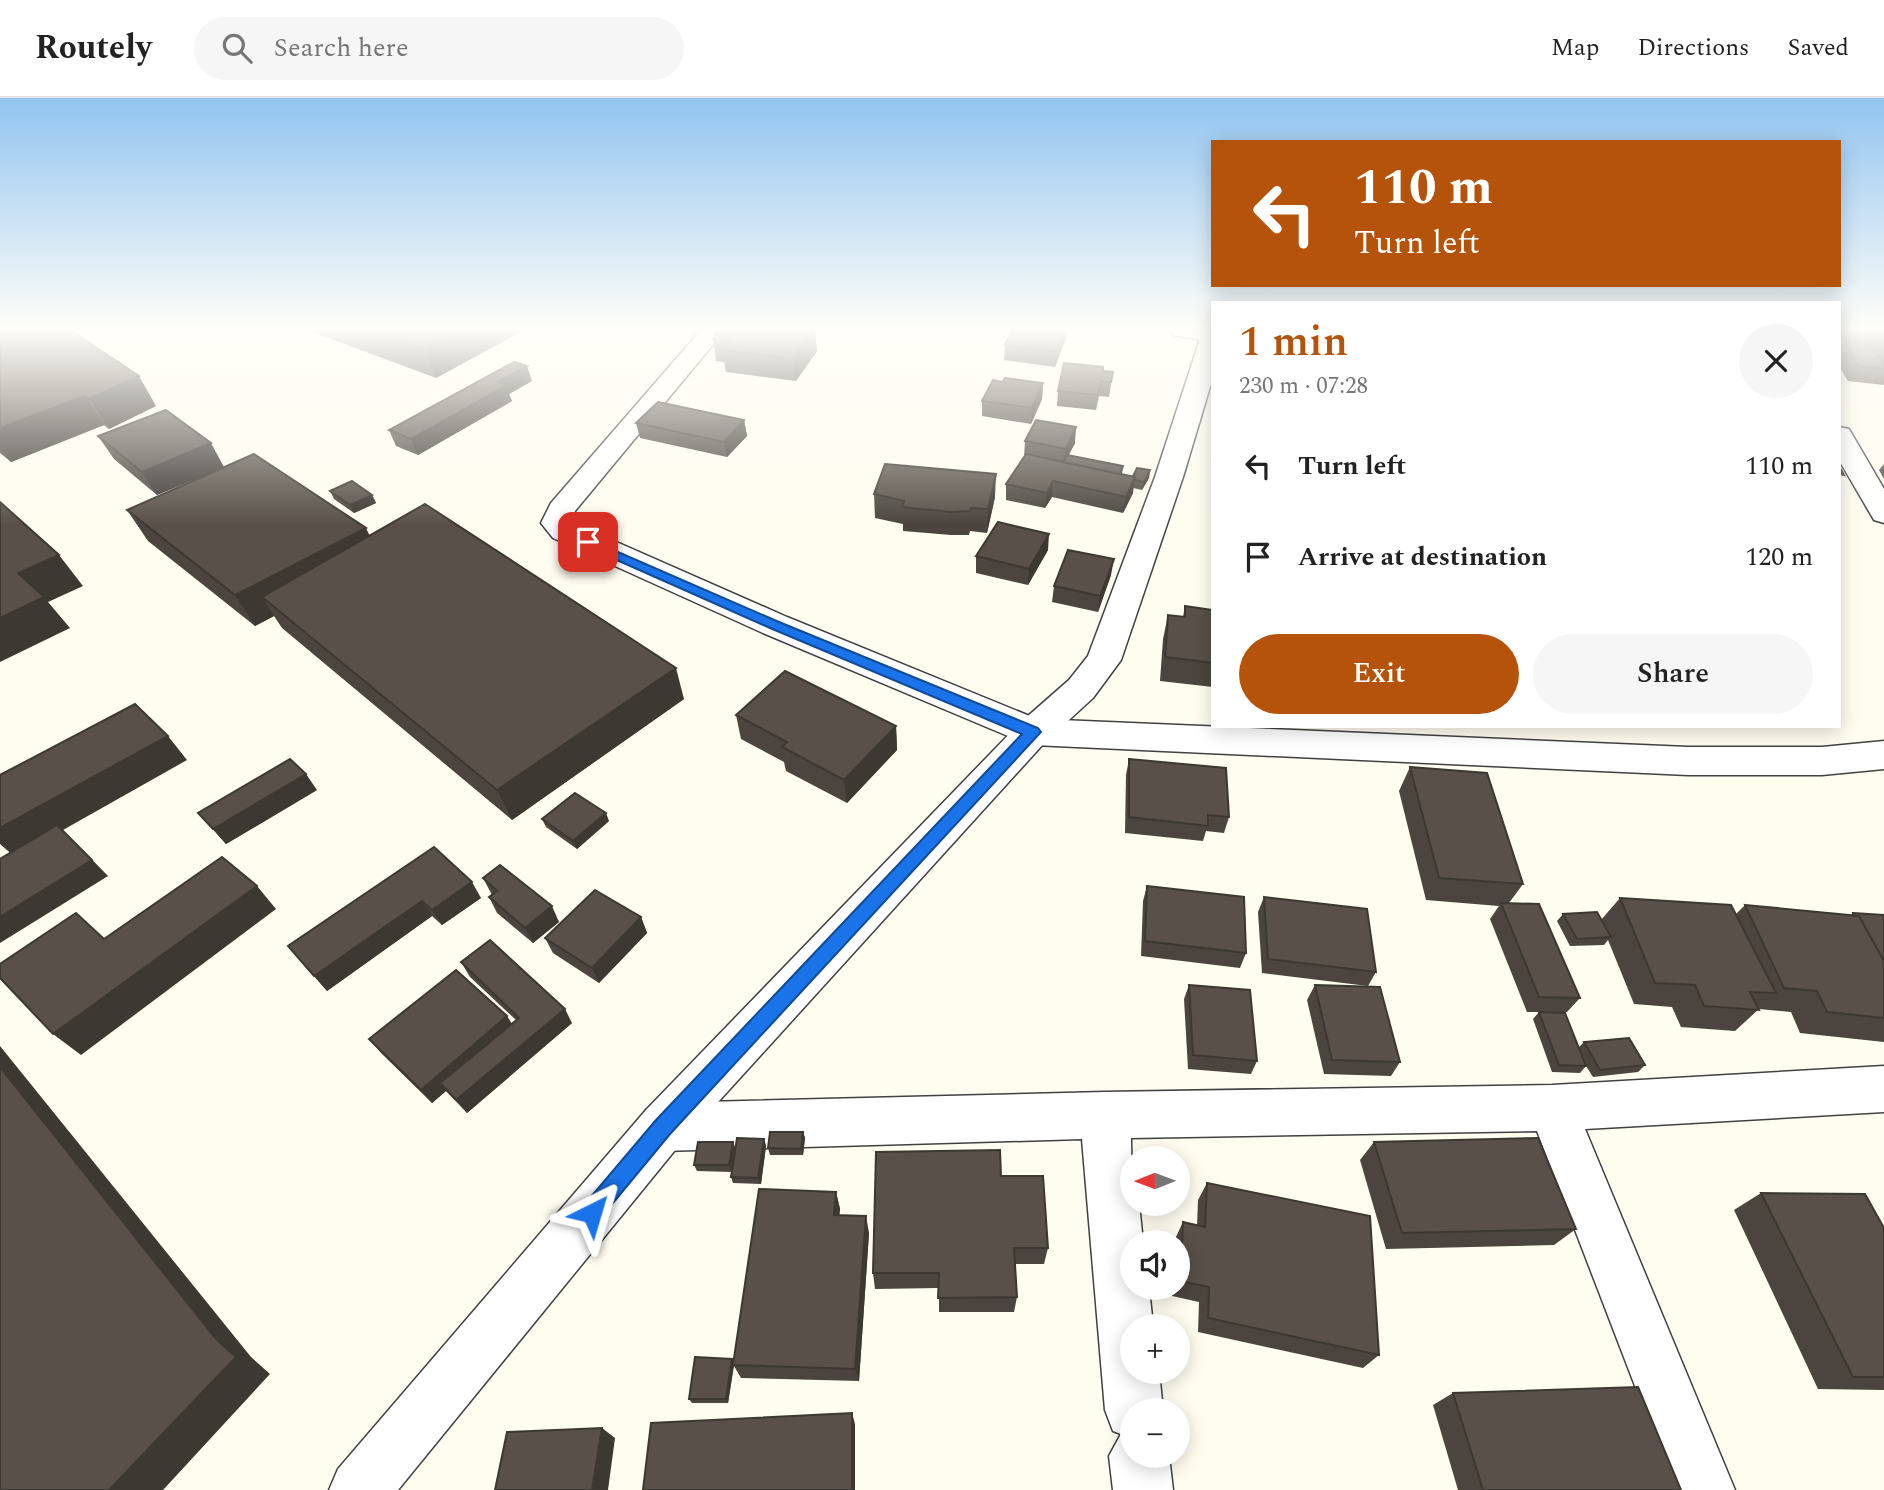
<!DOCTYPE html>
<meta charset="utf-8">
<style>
:root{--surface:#fff;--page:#f6f6f6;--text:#222;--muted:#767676;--line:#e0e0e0;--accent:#b45309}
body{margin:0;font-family:Spectral,serif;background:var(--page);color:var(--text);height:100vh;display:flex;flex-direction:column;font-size:26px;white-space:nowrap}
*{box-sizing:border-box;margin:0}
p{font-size:23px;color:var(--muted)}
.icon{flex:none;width:38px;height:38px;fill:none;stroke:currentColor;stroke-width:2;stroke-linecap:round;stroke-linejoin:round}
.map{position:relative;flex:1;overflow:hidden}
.panel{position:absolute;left:1211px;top:203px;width:630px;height:427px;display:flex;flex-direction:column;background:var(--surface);border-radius:0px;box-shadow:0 4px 18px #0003}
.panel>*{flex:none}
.banner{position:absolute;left:1211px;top:42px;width:630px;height:147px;border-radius:0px;box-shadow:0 4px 18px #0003;background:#b45309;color:#fff;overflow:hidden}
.needle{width:46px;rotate:269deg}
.buttons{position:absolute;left:1120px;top:1048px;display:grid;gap:14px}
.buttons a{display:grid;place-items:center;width:70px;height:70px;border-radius:50%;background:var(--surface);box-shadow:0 4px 18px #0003;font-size:35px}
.pin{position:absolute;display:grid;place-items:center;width:60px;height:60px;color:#fff;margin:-30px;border-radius:14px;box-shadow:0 4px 10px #0006}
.me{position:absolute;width:77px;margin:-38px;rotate:40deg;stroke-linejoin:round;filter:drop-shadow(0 0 5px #0008)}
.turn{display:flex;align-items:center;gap:24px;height:147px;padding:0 28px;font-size:32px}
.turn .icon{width:91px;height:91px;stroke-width:2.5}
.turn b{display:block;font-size:49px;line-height:60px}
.round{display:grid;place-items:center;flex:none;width:74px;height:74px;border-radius:37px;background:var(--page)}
.headline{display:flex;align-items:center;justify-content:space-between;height:119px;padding:0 28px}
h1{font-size:42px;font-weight:600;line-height:52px;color:var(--accent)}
.button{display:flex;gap:14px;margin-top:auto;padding:14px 28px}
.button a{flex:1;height:80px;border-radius:42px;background:var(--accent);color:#fff;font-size:28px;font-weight:600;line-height:80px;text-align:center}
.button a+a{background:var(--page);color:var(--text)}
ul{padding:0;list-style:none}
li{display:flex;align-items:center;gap:21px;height:91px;padding:0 28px}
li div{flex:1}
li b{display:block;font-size:26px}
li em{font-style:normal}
header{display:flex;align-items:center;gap:42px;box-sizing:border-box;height:98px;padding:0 35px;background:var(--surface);border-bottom:2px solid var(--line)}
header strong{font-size:33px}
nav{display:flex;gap:38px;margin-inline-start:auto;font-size:24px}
.search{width:490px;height:63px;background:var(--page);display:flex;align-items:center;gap:18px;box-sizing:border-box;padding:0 24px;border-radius:38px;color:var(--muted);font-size:26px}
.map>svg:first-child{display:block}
</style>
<header>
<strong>Routely</strong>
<div class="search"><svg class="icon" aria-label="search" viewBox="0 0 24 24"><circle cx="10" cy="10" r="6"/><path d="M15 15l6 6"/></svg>Search here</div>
<nav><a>Map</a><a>Directions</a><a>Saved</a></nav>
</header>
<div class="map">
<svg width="1884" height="1392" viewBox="0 0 1884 1392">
<rect width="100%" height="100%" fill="#fffcf0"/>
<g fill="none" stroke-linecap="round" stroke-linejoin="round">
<g stroke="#414141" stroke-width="3">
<g id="minor">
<polygon points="701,232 725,232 575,413 571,424 787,519 1037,621 1688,649 1822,649 1884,643 1884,671 1822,677 1688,677 1033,647 1020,643 763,535 553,440 541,425 551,405"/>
<polygon points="1170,232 1213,232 1213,244 1173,237"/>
<polygon points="1839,329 1849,331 1884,391 1884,425 1874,422 1839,362"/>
<polygon points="1884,968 1884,1014 1585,1031 1735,1392 1675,1392 1537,1033 1131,1040 1132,1106 1139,1106 1143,1144 1132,1144 1132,1190 1149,1190 1153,1228 1132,1228 1132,1274 1159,1274 1163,1312 1132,1312 1132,1358 1169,1358 1173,1392 1113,1392 1109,1358 1121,1336 1113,1333 1105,1312 1082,1041 663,1053 646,1046 638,1029 646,1012 663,1005 1104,994 1552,987"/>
</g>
</g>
<g stroke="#414141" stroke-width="3">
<polygon id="tertiary" points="1213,232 1213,279 1183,379 1121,562 1093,600 1046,643 680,1046 398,1392 329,1392 338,1371 646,1012 1020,625 1069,582 1088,558 1155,379 1201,238 1205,233"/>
</g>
<use href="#minor" fill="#fff" fill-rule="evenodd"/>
<use href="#tertiary" fill="#fff" fill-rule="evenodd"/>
</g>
<g fill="#4c453f">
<polygon points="0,232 156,308 109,331 104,327 11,364 0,355"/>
<polygon points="307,232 524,232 436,280"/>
<polygon points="1012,232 1067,232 1066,240 1055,269 1004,262 1005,247"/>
<polygon points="1839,232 1884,232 1884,287 1848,283 1839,268"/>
<polygon points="713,241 817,253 796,283 726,274 724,264 716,263"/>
<polygon points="1103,273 1113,274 1109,299 1099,298 1096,312 1057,308 1058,293"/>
<polygon points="532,283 509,296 512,303 418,357 396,348 389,332"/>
<polygon points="1002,284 1043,285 1042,301 1031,326 982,318 982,303"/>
<polygon points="744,322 747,338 727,359 640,340 636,325"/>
<polygon points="98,338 224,369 157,397 114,361"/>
<polygon points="1025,343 1075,345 1068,358 1123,368 1122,376 1133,378 1150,372 1149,380 1142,392 1133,390 1133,395 1123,415 1052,399 1045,410 1006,402 1006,386 1024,359"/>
<polygon points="1884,366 1884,381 1879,372"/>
<polygon points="330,393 372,397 376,405 354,415 334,401"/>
<polygon points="874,396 995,399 987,435 970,433 969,437 951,437 903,433 903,426 875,420"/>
<polygon points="127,412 370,438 684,601 512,722 282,530 274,518 255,528 148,443"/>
<polygon points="1048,452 1028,487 976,475 976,458"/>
<polygon points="1111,477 1098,514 1052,504 1054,488"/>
<polygon points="1185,508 1213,512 1213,589 1160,583 1163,541 1168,517 1183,519"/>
<polygon points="736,617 896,628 897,652 847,705 786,673 784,664 741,641"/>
<polygon points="1129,661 1229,719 1224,735 1206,733 1203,743 1125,735 1126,677"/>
<polygon points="1410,669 1523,786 1509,805 1580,900 1567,914 1527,914 1490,821 1499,808 1426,802 1399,693"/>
<polygon points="317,692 226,746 198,715"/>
<polygon points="542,721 609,723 577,751 546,729"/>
<polygon points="434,749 481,800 442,827 432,818 327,893 288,848"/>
<polygon points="483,780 559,824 533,845 497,815 489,799 492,797"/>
<polygon points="1147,788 1246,855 1240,870 1141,858 1143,803"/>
<polygon points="1264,799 1376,874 1368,888 1262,875 1258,814"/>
<polygon points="1620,800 1736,816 1745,807 1851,817 1853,815 1884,817 1884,944 1800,935 1791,914 1759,911 1735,933 1681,929 1672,909 1634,906 1608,842 1604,847 1570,848 1557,823 1563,816 1601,822"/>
<polygon points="641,819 647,835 599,885 553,855 545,840"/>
<polygon points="461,864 572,925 467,1015 446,993 432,1005 381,955 369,941 512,925 516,922 470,879"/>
<polygon points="1189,887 1257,963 1251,976 1188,971 1184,901"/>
<polygon points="1315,887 1400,964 1391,978 1324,976 1307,902"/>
<polygon points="1539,914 1579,949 1584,944 1645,967 1638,974 1593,979 1586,968 1580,975 1552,974 1533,921"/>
<polygon points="803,1034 805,1040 803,1057 770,1057 768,1050"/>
<polygon points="764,1041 766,1048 761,1086 733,1085 731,1079"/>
<polygon points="733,1044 735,1050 732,1074 697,1073 694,1067"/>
<polygon points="1374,1044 1576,1131 1554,1147 1386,1151 1360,1062"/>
<polygon points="1001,1078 1048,1150 1044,1166 1015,1166 1017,1199 1014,1214 939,1214 939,1190 875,1191 873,1175"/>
<polygon points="1207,1085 1379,1257 1363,1270 1198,1234 1199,1204 1172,1198 1172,1190 1178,1190 1178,1144 1174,1144 1175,1141 1183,1124 1197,1128 1198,1102"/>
<polygon points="836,1094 840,1111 839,1117 869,1135 859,1283 741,1280 734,1268 728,1305 692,1305 689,1301 732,1261 734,1264"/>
<polygon points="1761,1095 1884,1130 1884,1292 1818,1291 1734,1112"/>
<polygon points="1453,1295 1681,1392 1458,1392 1433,1307"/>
</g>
<g fill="#3e3833">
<polygon points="461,232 524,232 436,280 425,251"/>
<polygon points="814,232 815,232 817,253 796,283 793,261"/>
<polygon points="1064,232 1067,232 1066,240 1055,269 1056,254"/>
<polygon points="527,268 532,283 509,296 512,303 418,357 411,341 498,284"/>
<polygon points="139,278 156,308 109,331 89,301"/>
<polygon points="1043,285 1042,301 1031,326 1032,310"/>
<polygon points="85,298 104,327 11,364 0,350 0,330"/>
<polygon points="744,322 747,338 727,359 724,344"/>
<polygon points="1076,329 1075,345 1064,366 1066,351"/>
<polygon points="211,345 224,369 157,397 142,374"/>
<polygon points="1150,372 1149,380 1142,392 1144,384"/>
<polygon points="996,376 995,399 987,435 988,411"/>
<polygon points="1135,379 1133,395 1123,415 1126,399"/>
<polygon points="1053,383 1052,399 1045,410 1047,395"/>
<polygon points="372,397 376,405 354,415 350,407"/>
<polygon points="366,430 381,461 262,499 274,518 255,528 235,497"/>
<polygon points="1049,436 1048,452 1028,487 1029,471"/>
<polygon points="59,457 83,488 48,504 70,530 0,564 0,520 18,475"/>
<polygon points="1114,461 1111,477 1098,514 1100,498"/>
<polygon points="676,570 684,601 512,722 497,692"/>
<polygon points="896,628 897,652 847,705 844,682"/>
<polygon points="168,638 187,662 63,732 108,778 0,845 0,819 15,759 0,746 0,730"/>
<polygon points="306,676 317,692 226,746 213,731"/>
<polygon points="606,715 609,723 577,751 573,743"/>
<polygon points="472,784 481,800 442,827 432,812"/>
<polygon points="257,788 276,811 81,957 53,936"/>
<polygon points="422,803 432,818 327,893 314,878"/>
<polygon points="552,808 559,824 533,845 525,830"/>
<polygon points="641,819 647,835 599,885 592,870"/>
<polygon points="565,911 572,925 467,1015 456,1002"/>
<polygon points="507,918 516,932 440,985 446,993 432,1005 421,992"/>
<polygon points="0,948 251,1259 270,1276 163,1392 109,1392 216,1241 0,969"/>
<polygon points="803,1034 805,1040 803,1057 801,1051"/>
<polygon points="764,1041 766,1048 761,1086 758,1080"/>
<polygon points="733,1044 735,1050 732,1074 729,1067"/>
<polygon points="836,1094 840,1111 838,1134 834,1117"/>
<polygon points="866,1118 869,1135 859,1283 855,1271"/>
<polygon points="732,1261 734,1265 728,1305 726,1301"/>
<polygon points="852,1315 855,1326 855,1392 852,1392"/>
<polygon points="602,1330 615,1340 608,1392 592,1392"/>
</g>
<g fill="#585049" stroke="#3e3833" stroke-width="2">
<polygon points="0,232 70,232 139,278 89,301 85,298 0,330"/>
<polygon points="373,232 461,232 425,251"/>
<polygon points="719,232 814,232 793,261 722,252 730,243 713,241"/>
<polygon points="1012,232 1064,232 1056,254 1005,247"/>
<polygon points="1840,232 1884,232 1884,246 1845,241"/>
<polygon points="1845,245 1870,248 1878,259 1884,260 1884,271 1858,268"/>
<polygon points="514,264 527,268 498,284 507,287 411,341 389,332"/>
<polygon points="1064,265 1103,269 1103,273 1113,274 1111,284 1101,283 1098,297 1058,293"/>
<polygon points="1005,280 1043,285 1032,310 982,303 993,282 1002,284"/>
<polygon points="658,304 744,322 724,344 636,325"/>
<polygon points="166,312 211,345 142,374 98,338"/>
<polygon points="1036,322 1076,329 1066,351 1025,343"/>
<polygon points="254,356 366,430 235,497 127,412"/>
<polygon points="1026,356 1135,379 1126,399 1053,383 1047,395 1006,386"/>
<polygon points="1067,357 1123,368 1120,376 1063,364"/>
<polygon points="885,366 996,376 988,411 971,410 970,413 951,414 902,409 904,403 874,396"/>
<polygon points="1839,368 1844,377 1839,376"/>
<polygon points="1137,370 1150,372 1144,384 1135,382 1135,379 1133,378"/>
<polygon points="352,383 372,397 350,407 330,393"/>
<polygon points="0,404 59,457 18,475 44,499 0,520"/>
<polygon points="425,406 676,570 497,692 262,499"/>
<polygon points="998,424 1049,436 1029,471 976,458"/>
<polygon points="1068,452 1114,461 1100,498 1054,488"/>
<polygon points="1185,508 1213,512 1213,565 1165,559 1168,517 1185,519"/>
<polygon points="785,573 896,628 844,682 782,649 787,644 736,617"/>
<polygon points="135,606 168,638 0,730 0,677"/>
<polygon points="290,661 306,676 213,731 198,715"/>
<polygon points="1129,661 1226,670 1229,719 1208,717 1208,728 1129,719"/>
<polygon points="1410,669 1487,675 1523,786 1439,780"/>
<polygon points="575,695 606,715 573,743 542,721"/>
<polygon points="57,727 92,762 0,819 0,761"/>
<polygon points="434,749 472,784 432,812 422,803 314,878 288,848"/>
<polygon points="222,759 257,788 53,936 0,880 0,866 76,815 104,841"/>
<polygon points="500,767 552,808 525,830 489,799 497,793 483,780"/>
<polygon points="1147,788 1244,799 1246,855 1145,843"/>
<polygon points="595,792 641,819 592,870 545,840"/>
<polygon points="1264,799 1367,811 1376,874 1268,861"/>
<polygon points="1620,800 1731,807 1776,895 1750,894 1759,912 1704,908 1695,887 1655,885"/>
<polygon points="1501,805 1539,806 1580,900 1539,899"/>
<polygon points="1745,807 1859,818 1884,863 1884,920 1827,914 1817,893 1784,890"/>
<polygon points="1597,814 1611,839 1577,841 1563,816"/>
<polygon points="1853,815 1884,817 1884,863 1859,818 1854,818"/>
<polygon points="490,842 565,911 456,1002 440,985 519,920 461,864"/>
<polygon points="456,872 507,918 421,992 369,941"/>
<polygon points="1189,887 1250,892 1257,963 1193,957"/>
<polygon points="1315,887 1380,889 1400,964 1332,962"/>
<polygon points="1539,914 1565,915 1586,968 1559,967"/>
<polygon points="1629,940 1645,967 1600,972 1584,944"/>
<polygon points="0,969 216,1241 236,1259 109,1392 0,1392"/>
<polygon points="770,1034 803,1034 801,1051 768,1050"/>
<polygon points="737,1040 764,1041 758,1080 731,1079"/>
<polygon points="1538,1040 1576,1131 1402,1135 1374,1044"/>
<polygon points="698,1044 733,1044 729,1067 694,1067"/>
<polygon points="1000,1052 1001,1078 1043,1078 1048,1150 1014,1150 1017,1199 938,1200 939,1175 873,1175 876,1054"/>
<polygon points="1207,1085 1370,1118 1379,1257 1208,1220 1209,1189 1180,1183 1183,1124 1205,1129"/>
<polygon points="759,1091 836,1094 834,1117 866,1118 855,1271 733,1267"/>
<polygon points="1761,1095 1865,1096 1884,1130 1884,1279 1853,1279"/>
<polygon points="695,1259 732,1261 726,1301 689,1301"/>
<polygon points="1638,1289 1681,1392 1483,1392 1453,1295"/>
<polygon points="852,1315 852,1392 643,1392 651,1325"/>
<polygon points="602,1330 592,1392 495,1392 507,1334"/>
</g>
<linearGradient id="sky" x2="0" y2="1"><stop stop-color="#91c4f0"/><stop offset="0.54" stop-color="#fffef8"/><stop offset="1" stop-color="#fffef8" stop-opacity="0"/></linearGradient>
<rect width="1884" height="427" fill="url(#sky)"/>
<polygon fill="#1a73e8" stroke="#114b97" stroke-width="2" points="588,441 779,524 1038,630 1041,634 670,1036 599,1122 592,1125 584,1122 581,1115 584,1107 656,1022 1022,636 770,530 583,447 583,442"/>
</svg>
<div class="buttons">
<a><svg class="needle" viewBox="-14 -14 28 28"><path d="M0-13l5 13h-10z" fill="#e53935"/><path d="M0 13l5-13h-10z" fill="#767676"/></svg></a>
<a><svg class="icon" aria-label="sound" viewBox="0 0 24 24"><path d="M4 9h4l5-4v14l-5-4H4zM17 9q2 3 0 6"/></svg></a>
<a>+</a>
<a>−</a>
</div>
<div class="pin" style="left:588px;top:444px;background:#d93025"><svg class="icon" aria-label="arrive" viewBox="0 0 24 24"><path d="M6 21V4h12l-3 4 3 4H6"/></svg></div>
<svg class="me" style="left:592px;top:1115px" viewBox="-20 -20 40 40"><path d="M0-17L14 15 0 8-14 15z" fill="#1a73e8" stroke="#fff" stroke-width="4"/></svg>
<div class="banner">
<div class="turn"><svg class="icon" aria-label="left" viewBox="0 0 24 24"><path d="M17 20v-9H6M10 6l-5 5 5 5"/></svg><div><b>110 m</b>Turn left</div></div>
</div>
<section class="panel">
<div class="headline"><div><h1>1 min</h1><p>230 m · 07:28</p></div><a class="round"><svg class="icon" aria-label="close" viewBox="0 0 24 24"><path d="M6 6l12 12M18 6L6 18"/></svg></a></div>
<ul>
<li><svg class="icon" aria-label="left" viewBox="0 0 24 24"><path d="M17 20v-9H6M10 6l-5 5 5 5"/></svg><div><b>Turn left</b></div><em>110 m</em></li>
<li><svg class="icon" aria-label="arrive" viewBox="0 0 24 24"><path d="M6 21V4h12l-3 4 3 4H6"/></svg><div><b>Arrive at destination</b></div><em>120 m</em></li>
</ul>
<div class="button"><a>Exit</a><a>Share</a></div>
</section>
</div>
